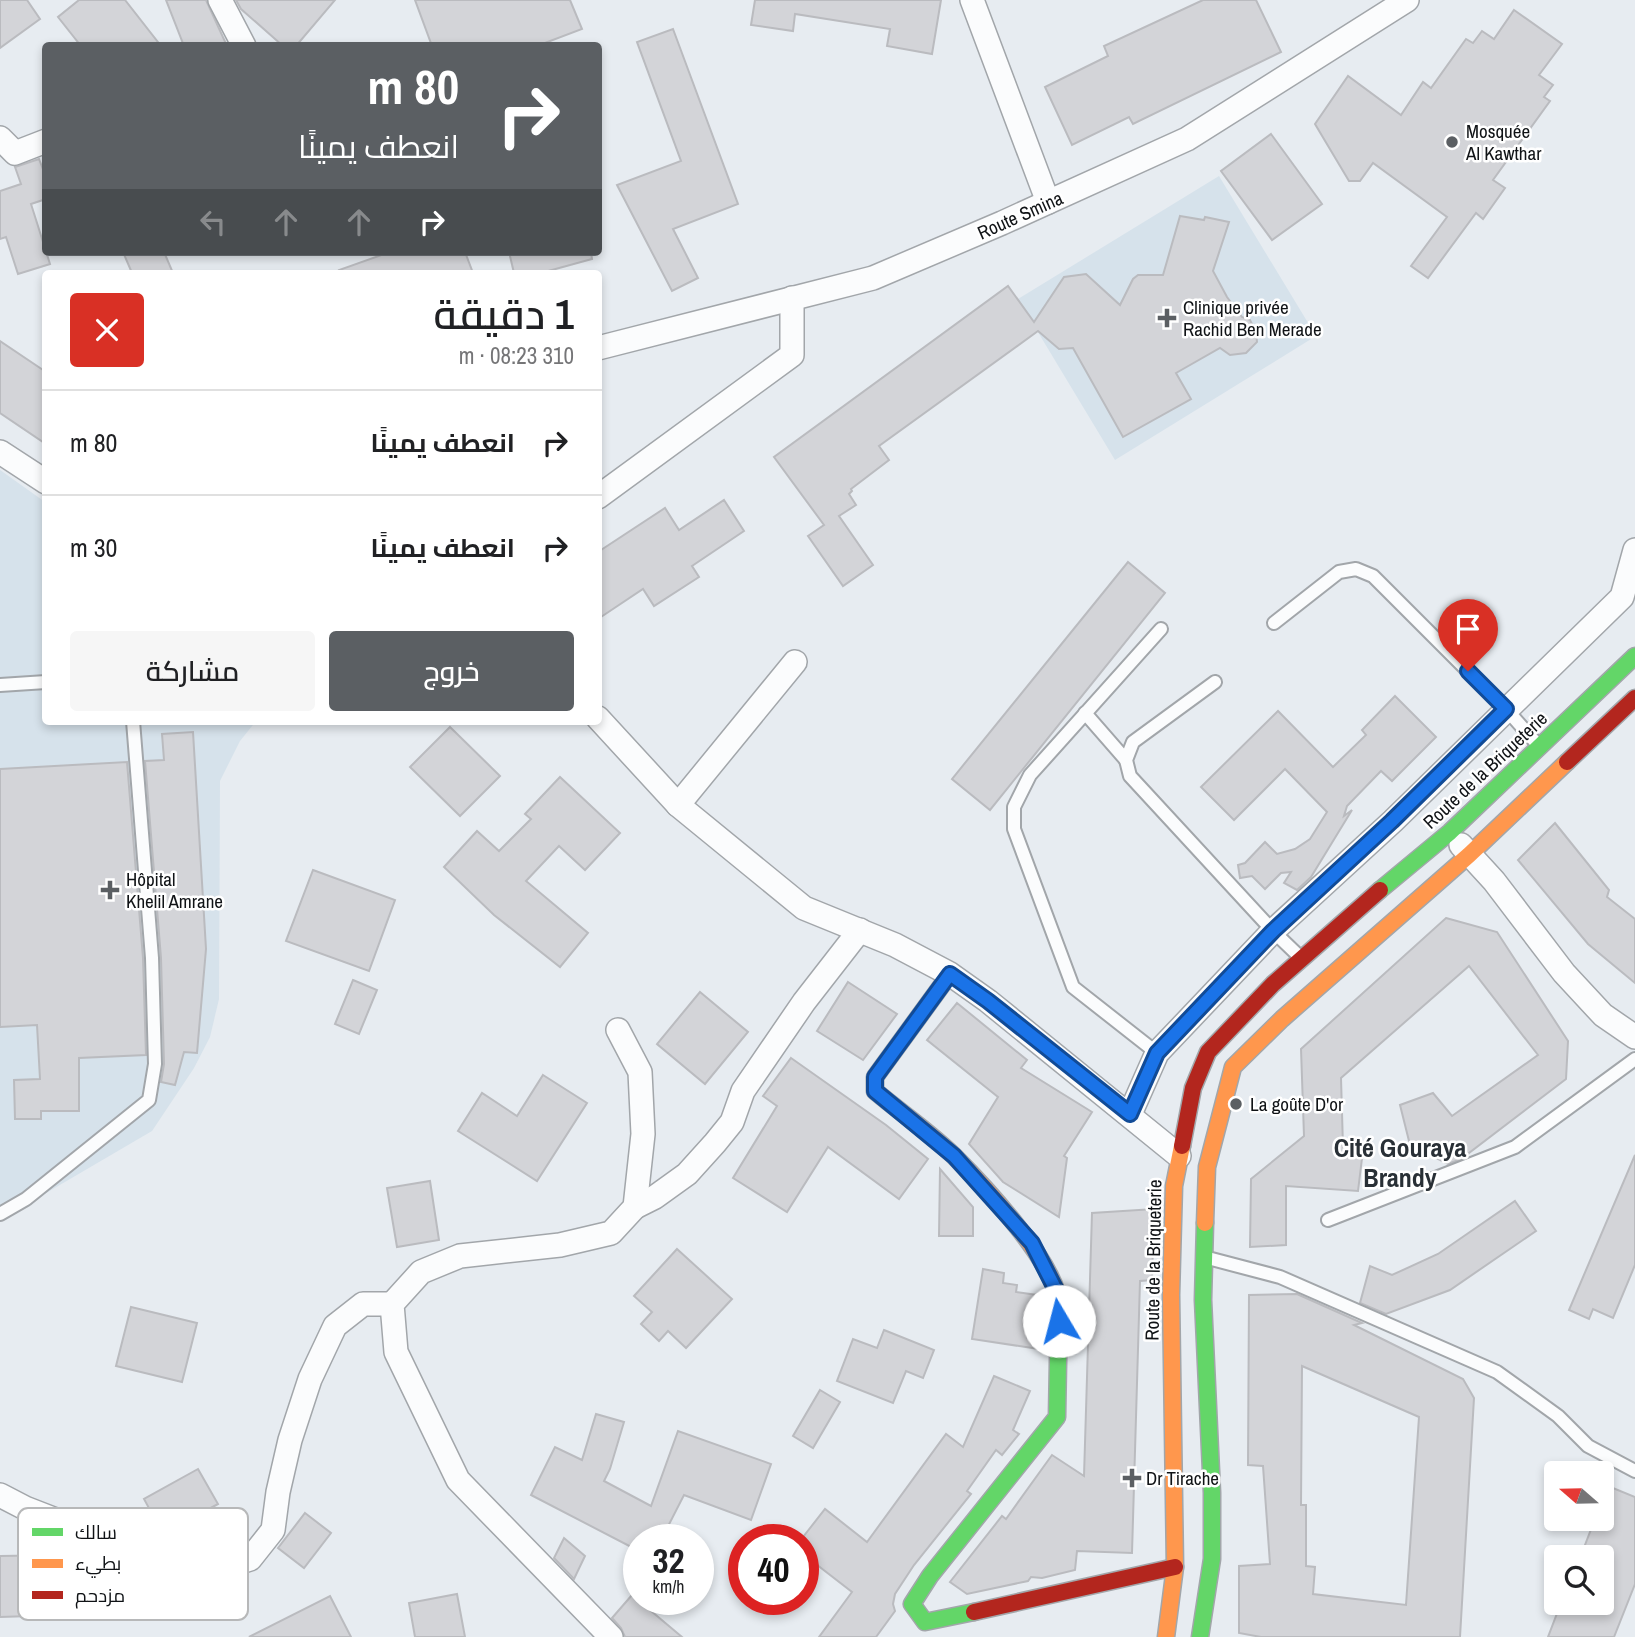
<!DOCTYPE html>
<html lang="ar">
<meta charset="utf-8">
<style>
:root{--surface:#fff;--page:#f6f6f6;--text:#202124;--muted:#757577;--line:#e0e0e0;--accent:#5b5f63}
body{margin:0;font-family:"Archivo Narrow",Cairo,sans-serif;background:var(--page);color:var(--text);direction:rtl;height:100vh;display:flex;flex-direction:column;font-size:26px;white-space:nowrap}
*{box-sizing:border-box;margin:0}
p{font-size:23px;color:var(--muted)}
.icon{flex:none;width:38px;height:38px;fill:none;stroke:currentColor;stroke-width:2;stroke-linecap:round;stroke-linejoin:round}
.map{position:relative;flex:1;overflow:hidden;direction:ltr}
.drawer{position:absolute;left:42px;top:270px;width:560px;height:455px;display:flex;flex-direction:column;background:var(--surface);border-radius:7px;box-shadow:0 4px 10px #0003;direction:rtl}
.drawer>*{flex:none}
.top-card{position:absolute;left:42px;top:42px;width:560px;height:214px;border-radius:7px;box-shadow:0 4px 10px #0003;direction:rtl;background:#5b5f63;color:#fff;overflow:hidden}
.needle{width:46px;rotate:290deg}
.tools{position:absolute;left:1544px;top:1461px;display:grid;gap:14px}
.tools a{display:grid;place-items:center;width:70px;height:70px;border-radius:7px;background:var(--surface);box-shadow:0 4px 10px #0003;font-size:35px}
.speed{position:absolute;left:623px;top:1524px;display:flex;gap:14px;font-size:35px;font-weight:700;text-align:center}
.speed>*{display:grid;place-content:center;width:91px;height:91px;border-radius:50%;background:var(--surface);box-shadow:0 4px 10px #0003;line-height:1}
.speed small{font-size:18px;font-weight:400}
.speed .limit{border:10px solid #d22;background:#fff;color:#111}
.pin{position:absolute;display:grid;place-items:center;width:60px;height:60px;color:#fff;margin:-72px -30px;border-radius:50% 50% 50% 0;rotate:-45deg;box-shadow:0 0 7px #0007}
.pin .icon{rotate:45deg}
.me{position:absolute;width:77px;margin:-38px;rotate:352deg;stroke-linejoin:round;filter:drop-shadow(0 0 5px #0008)}
.turn{display:flex;align-items:center;gap:24px;height:147px;padding:0 28px;font-size:32px}
.turn .icon{width:91px;height:91px;stroke-width:2.5}
.turn b{display:block;font-size:49px;line-height:60px}
.lanes{display:flex;align-items:center;height:66px;padding:0 28px;background:#0003;justify-content:center;gap:35px;direction:ltr}
.lanes .off{opacity:.35}
.round{display:grid;place-items:center;flex:none;width:74px;height:74px;border-radius:7px;background:var(--page)}
.headline{display:flex;align-items:center;justify-content:space-between;height:119px;padding:0 28px}
h1{font-size:42px;font-weight:600;line-height:52px}
.primary-button{display:flex;gap:14px;margin-top:auto;padding:14px 28px}
.primary-button a{flex:1;height:80px;border-radius:7px;background:var(--accent);color:#fff;font-size:28px;font-weight:600;line-height:80px;text-align:center}
.primary-button a+a{background:var(--page);color:var(--text)}
ul{padding:0;list-style:none}
li{display:flex;align-items:center;gap:21px;height:105px;padding:0 28px;border-top:2px solid var(--line)}
li div{flex:1}
li b{display:block;font-size:26px}
li em{font-style:normal}
.map>svg:first-child{display:block}
</style>
<div class="map">
<svg width="1635" height="1637" viewBox="0 0 1635 1637">
<rect width="100%" height="100%" fill="#e7ecf1"/>
<g fill="#d6e2eb">
<polygon points="1219,176 1316,336 1115,460 1018,299"/>
<polygon points="0,470 45,502 46,721 256,721 240,741 220,781 219,999 210,1037 194,1068 152,1131 0,1220"/>
</g>
<g fill="#d3d4d8" stroke="#babbbf" stroke-width="2" fill-rule="evenodd">
<polygon points="0,0 27,0 40,19 0,48"/>
<polygon points="79,0 125,0 161,46 81,46 58,17"/>
<polygon points="166,0 206,0 227,46 184,46"/>
<polygon points="236,0 335,0 296,46 283,46 241,9"/>
<polygon points="415,0 570,0 582,29 537,46 432,46"/>
<polygon points="755,0 941,0 932,54 887,46 890,29 795,14 793,31 751,25"/>
<polygon points="1203,0 1256,0 1281,52 1133,124 1129,117 1072,145 1045,87 1108,56 1104,46"/>
<polygon points="1514,10 1562,44 1539,75 1553,85 1544,97 1550,101 1493,180 1505,188 1483,219 1476,213 1428,278 1411,266 1447,217 1373,163 1360,181 1349,181 1315,124 1348,76 1401,115 1423,82 1431,88 1466,39 1473,43 1482,31 1494,39"/>
<polygon points="673,29 738,204 673,229 698,278 672,291 617,185 681,161 637,42"/>
<polygon points="1271,134 1322,204 1272,240 1221,171"/>
<polygon points="39,159 46,177 46,199 31,204 50,264 18,274 6,237 0,239 0,191 21,184 15,167"/>
<polygon points="1180,216 1204,220 1205,217 1229,222 1213,271 1227,297 1242,317 1250,320 1256,332 1257,342 1246,353 1230,355 1220,348 1176,373 1191,399 1123,437 1073,348 1059,349 1038,331 879,446 889,460 851,489 852,491 849,494 856,505 839,516 873,565 843,586 808,536 824,525 774,457 1008,286 1034,322 1064,277 1086,274 1120,305 1133,279 1138,275 1163,275"/>
<polygon points="123,252 164,252 173,273 132,273"/>
<polygon points="390,252 465,252 473,273 340,273 339,270"/>
<polygon points="509,252 591,252 592,259 541,273 514,273"/>
<polygon points="0,341 46,372 46,444 0,413"/>
<polygon points="724,500 744,531 692,566 699,577 654,606 643,589 598,619 598,552 665,508 679,530"/>
<polygon points="1128,562 1165,593 990,810 952,779"/>
<polygon points="1395,696 1436,737 1392,781 1381,771 1347,806 1344,816 1352,810 1311,877 1297,890 1284,883 1291,872 1281,873 1265,889 1252,876 1240,878 1238,865 1245,863 1265,842 1277,854 1295,849 1310,839 1327,812 1285,769 1234,820 1201,787 1278,711 1333,767 1366,735 1362,730"/>
<polygon points="450,727 500,776 460,816 410,767"/>
<polygon points="193,732 206,949 197,1053 184,1052 175,1085 161,1082 164,1064 161,958 145,761 164,760 162,734"/>
<polygon points="127,762 143,958 146,1055 79,1058 79,1111 41,1111 41,1119 15,1119 14,1080 40,1079 37,1025 0,1027 0,769"/>
<polygon points="560,777 620,833 585,870 559,846 526,881 588,933 560,967 494,915 444,867 477,831 499,851 531,819 525,814"/>
<polygon points="1555,823 1609,890 1607,897 1635,919 1635,983 1588,944 1518,860"/>
<polygon points="313,870 395,900 369,971 286,941"/>
<polygon points="1446,918 1497,932 1568,1041 1566,1079 1461,1159 1448,1164 1410,1145 1400,1105 1433,1093 1452,1116 1538,1055 1469,966 1341,1078 1343,1147 1363,1150 1358,1191 1286,1186 1286,1245 1250,1247 1251,1179 1304,1136 1301,1049"/>
<polygon points="353,980 377,990 359,1034 335,1024"/>
<polygon points="848,982 897,1014 863,1060 817,1031"/>
<polygon points="700,992 748,1032 705,1084 657,1044"/>
<polygon points="957,1003 1027,1060 1021,1068 1092,1112 1064,1156 1067,1158 1059,1217 1003,1182 969,1144 998,1097 927,1040"/>
<polygon points="791,1058 886,1125 928,1159 899,1199 828,1147 787,1212 733,1178 777,1106 763,1096"/>
<polygon points="543,1075 587,1103 537,1181 458,1131 482,1093 517,1116"/>
<polygon points="1635,1155 1635,1265 1613,1318 1593,1309 1589,1319 1569,1310"/>
<polygon points="940,1169 973,1207 973,1236 939,1236"/>
<polygon points="430,1181 439,1240 397,1247 387,1188"/>
<polygon points="1515,1201 1536,1231 1450,1290 1386,1314 1360,1303 1370,1266 1392,1275 1438,1254"/>
<polygon points="1154,1209 1152,1280 1140,1281 1132,1553 1077,1551 1075,1570 1042,1578 1031,1577 1028,1581 967,1594 950,1582 1002,1516 1006,1519 1052,1455 1084,1476 1092,1213"/>
<polygon points="677,1249 732,1299 686,1348 668,1331 659,1341 641,1324 652,1312 634,1296"/>
<polygon points="983,1269 1004,1273 1003,1283 1017,1285 1016,1292 1037,1295 1040,1300 1039,1349 972,1339"/>
<path d="M1297,1294L1362,1323L1354,1325L1463,1379L1474,1398L1460,1637H1261L1239,1633V1566L1270,1564L1263,1466L1248,1465L1249,1295ZM1302,1366L1419,1417L1406,1605L1313,1594L1315,1567L1306,1566V1505H1301Z"/>
<polygon points="131,1307 197,1323 182,1382 116,1366"/>
<polygon points="884,1330 934,1350 923,1378 906,1371 893,1403 837,1381 853,1339 877,1348"/>
<polygon points="994,1376 1030,1391 1013,1430 1019,1434 1002,1455 996,1450 967,1491 971,1494 914,1565 895,1594 893,1604 895,1611 876,1637 819,1637 852,1592 803,1554 803,1537 825,1509 867,1542 946,1434 963,1447"/>
<polygon points="820,1390 840,1402 813,1448 793,1436"/>
<polygon points="596,1414 624,1422 610,1469 604,1481 651,1506 678,1431 771,1464 751,1520 684,1495 661,1540 639,1540 639,1551 531,1495 555,1447 582,1460"/>
<polygon points="198,1469 218,1504 163,1534 144,1499"/>
<polygon points="1608,1486 1635,1497 1635,1584 1614,1637 1548,1637 1561,1603 1601,1603 1601,1558 1580,1558 1595,1519 1601,1519 1601,1504"/>
<polygon points="305,1513 331,1533 304,1568 278,1548"/>
<polygon points="564,1538 585,1556 574,1579 554,1558"/>
<polygon points="61,1555 62,1615 0,1617 0,1556"/>
<polygon points="457,1594 465,1637 415,1637 409,1603"/>
<polygon points="632,1595 682,1637 625,1637 621,1628 612,1618"/>
<polygon points="330,1596 351,1637 249,1637"/>
</g>
<g fill="none" stroke-linecap="round" stroke-linejoin="round">
<g stroke="#a2a6aa" stroke-width="16">
<g id="lane">
<polyline points="1274,623 1339,572 1356,569 1373,576 1506,709 1538,745"/>
<polyline points="1215,682 1133,742 1126,760 1130,776 1273,931 1301,958"/>
<polyline points="0,685 46,682"/>
<polyline points="1085,713 1126,760"/>
<polyline points="1157,1053 1073,987 1014,829 1014,807 1030,775 1161,629"/>
<polyline points="0,1214 26,1199 149,1100 155,1064 152,958 133,721"/>
<polyline points="1328,1220 1515,1147 1635,1059"/>
<polyline points="1204,1257 1280,1277 1497,1372 1558,1416 1588,1446 1635,1471"/>
</g>
</g>
<g stroke="#a2a6aa" stroke-width="26">
<g id="street">
<polyline points="220,0 244,46"/>
<polyline points="972,0 1048,202"/>
<polyline points="0,138 15,153 46,141"/>
<polyline points="598,348 873,278 1002,223 1187,139 1407,0"/>
<polyline points="0,452 46,482"/>
<polyline points="598,497 792,355 792,298"/>
<polyline points="598,718 678,805 804,908 895,945 950,974 988,1001 1179,1156"/>
<polyline points="678,805 795,662"/>
<polyline points="1461,845 1494,881 1564,973 1603,1015 1635,1037"/>
<polyline points="1130,1114 1157,1053 1273,931 1393,821 1622,597 1635,550"/>
<polyline points="635,1207 655,1197 687,1174 715,1143 732,1122 743,1091 804,1002 860,930"/>
<polyline points="0,1495 25,1508 115,1543 163,1566 219,1569 250,1559 273,1530 278,1492 290,1440 310,1379 335,1326 363,1304 392,1304"/>
<polyline points="611,1637 458,1480 396,1352 392,1304 421,1272 460,1256 560,1245 611,1233 635,1207 643,1134 640,1072 618,1030"/>
</g>
</g>
<g stroke="#a2a6aa" stroke-width="19">
<g id="fast">
<polyline points="1380,890 1450,832 1635,656"/>
<polyline points="974,1612 925,1622 912,1604 930,1576 1057,1417 1059,1306"/>
<polyline points="1200,1637 1212,1559 1212,1493 1203,1300 1205,1223"/>
</g>
</g>
<g stroke="#a2a6aa" stroke-width="19">
<g id="slow">
<path d="M950,974L875,1077V1091C901,1113 931,1133 955,1157C984,1186 1059,1266 1059,1306"/>
<polyline points="1205,1223 1207,1167 1233,1067 1282,1019 1469,855 1567,762"/>
<polyline points="1166,1637 1175,1567 1171,1295 1174,1186 1182,1146"/>
</g>
</g>
<g stroke="#a2a6aa" stroke-width="19">
<g id="jam">
<polyline points="1567,762 1635,698"/>
<polyline points="1182,1146 1193,1088 1208,1052 1273,984 1380,890"/>
<polyline points="974,1612 1175,1567"/>
</g>
</g>
<use href="#lane" stroke="#fbfcfd" stroke-width="12"/>
<use href="#street" stroke="#fbfcfd" stroke-width="23"/>
<use href="#fast" stroke="#63d668" stroke-width="16"/>
<use href="#slow" stroke="#ff974d" stroke-width="16"/>
<use href="#jam" stroke="#b3261e" stroke-width="16"/>
</g>
<g fill="none" stroke-linecap="round" stroke-linejoin="round">
<g stroke="#114b97" stroke-width="18">
<polyline id="route" points="1059,1321 1059,1296 1032,1243 954,1156 875,1091 875,1077 950,974 988,1001 1130,1114 1157,1053 1273,931 1392,821 1506,709 1468,671"/>
</g>
<use href="#route" stroke="#1a73e8" stroke-width="12"/>
</g>
<g fill="#5b5f63" stroke="#fff" stroke-width="2.5">
<circle cx="1452" cy="142" r="7"/>
<path d="M1163.5 307.5h7v7h7v7h-7v7h-7v-7h-7v-7h7z"/>
<path d="M106.5 879.5h7v7h7v7h-7v7h-7v-7h-7v-7h7z"/>
<circle cx="1236" cy="1104" r="7"/>
<path d="M1128.5 1467.5h7v7h7v7h-7v7h-7v-7h-7v-7h7z"/>
</g>
<g text-anchor="middle" dominant-baseline="central" stroke-width="5" stroke-linejoin="round" paint-order="stroke">
<g font-size="19" fill="#101316" stroke="#fff" text-anchor="start">
<text x="1466" y="131">Mosquée<tspan x="1466" dy="22">Al Kawthar</tspan></text>
<text x="1183" y="307">Clinique privée<tspan x="1183" dy="22">Rachid Ben Merade</tspan></text>
<text x="126" y="879">Hôpital<tspan x="126" dy="22">Khelil Amrane</tspan></text>
<text x="1250" y="1104">La goûte D'or</text>
<text x="1146" y="1478">Dr Tirache</text>
</g>
<g font-size="19" fill="#101316" stroke="#fff">
<text transform="translate(1020 215) rotate(-24)">Route Smina</text>
<text transform="translate(1485 770) rotate(-43)">Route de la Briqueterie</text>
<text transform="translate(1153 1260) rotate(-89)">Route de la Briqueterie</text>
</g>
<g font-size="26" font-weight="bold" fill="#293036" stroke="#fff">
<text x="1400" y="1147">Cité Gouraya<tspan x="1400" dy="30">Brandy</tspan></text>
</g>
</g>
<rect x="18" y="1508" width="230" height="112" rx="10" fill="#fff" stroke="#b7b8b9" stroke-width="2"/>
<rect x="32" y="1528" width="31" height="8" fill="#63d668"/>
<rect x="32" y="1559" width="31" height="9" fill="#ff974d"/>
<rect x="32" y="1591" width="31" height="8" fill="#b3261e"/>
<g font-size="19" fill="#101316">
<text x="75" y="1539">سالك</text>
<text x="75" y="1570">بطيء</text>
<text x="75" y="1602">مزدحم</text>
</g>
</svg>
<div class="tools">
<a><svg class="needle" viewBox="-14 -14 28 28"><path d="M0-13l5 13h-10z" fill="#e53935"/><path d="M0 13l5-13h-10z" fill="#757577"/></svg></a>
<a><svg class="icon" aria-label="search" viewBox="0 0 24 24"><circle cx="10" cy="10" r="6"/><path d="M15 15l6 6"/></svg></a>
</div>
<div class="speed"><div>32<small>km/h</small></div><div class="limit">40</div></div>
<div class="pin" style="left:1468px;top:671px;background:#d93025"><svg class="icon" aria-label="arrive" viewBox="0 0 24 24"><path d="M6 21V4h12l-3 4 3 4H6"/></svg></div>
<svg class="me" style="left:1059px;top:1321px" viewBox="-20 -20 40 40"><circle r="19" fill="#fff"/><path d="M0-13L10 11 0 6-10 11z" fill="#1a73e8"/></svg>
<div class="top-card">
<div class="turn"><svg class="icon" aria-label="right" viewBox="0 0 24 24"><path d="M7 20v-9h11M14 6l5 5-5 5"/></svg><div><b>80 m</b>انعطف يمينًا</div></div>
<div class="lanes"><svg class="icon off" aria-label="left" viewBox="0 0 24 24"><path d="M17 20v-9H6M10 6l-5 5 5 5"/></svg><svg class="icon off" aria-label="ahead" viewBox="0 0 24 24"><path d="M12 20V5M6 11l6-6 6 6"/></svg><svg class="icon off" aria-label="ahead" viewBox="0 0 24 24"><path d="M12 20V5M6 11l6-6 6 6"/></svg><svg class="icon" aria-label="right" viewBox="0 0 24 24"><path d="M7 20v-9h11M14 6l5 5-5 5"/></svg></div>
</div>
<section class="drawer">
<div class="headline"><div><h1>1 دقيقة</h1><p>310 m · 08:23</p></div><a class="round" style="background:#d93025;color:#fff"><svg class="icon" aria-label="close" viewBox="0 0 24 24"><path d="M6 6l12 12M18 6L6 18"/></svg></a></div>
<ul>
<li><svg class="icon" aria-label="right" viewBox="0 0 24 24"><path d="M7 20v-9h11M14 6l5 5-5 5"/></svg><div><b>انعطف يمينًا</b></div><em>80 m</em></li>
<li><svg class="icon" aria-label="right" viewBox="0 0 24 24"><path d="M7 20v-9h11M14 6l5 5-5 5"/></svg><div><b>انعطف يمينًا</b></div><em>30 m</em></li>
</ul>
<div class="primary-button"><a>خروج</a><a>مشاركة</a></div>
</section>
</div>
